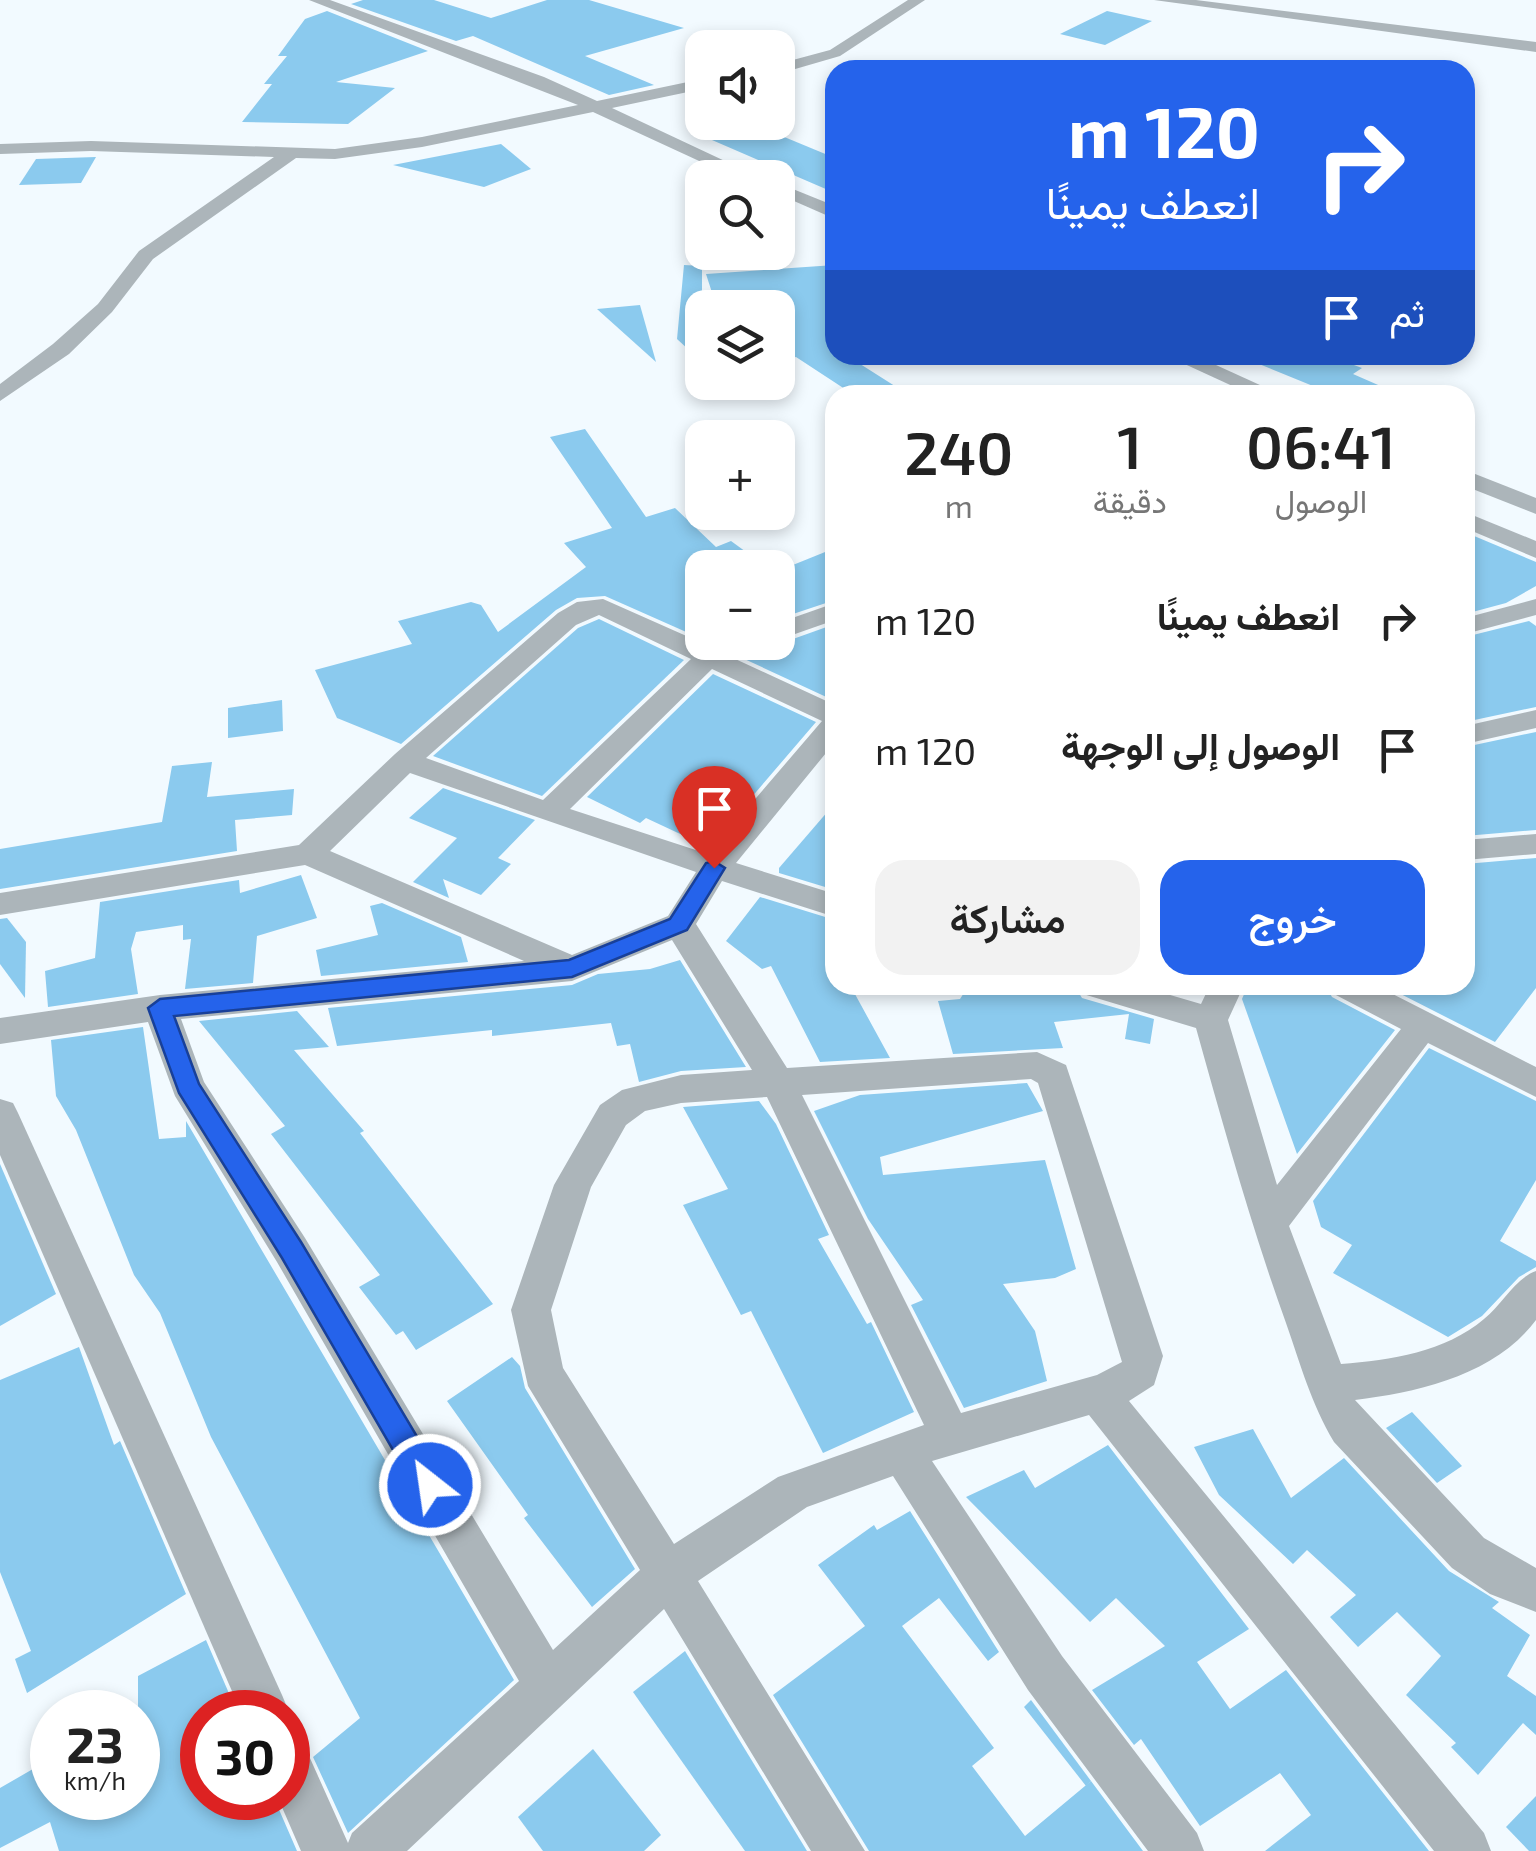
<!DOCTYPE html>
<html lang="ar">
<meta charset="utf-8">
<style>
:root{--surface:#fff;--page:#f2f2f2;--text:#222;--muted:#767676;--accent:#2563eb}
body{margin:0;font-family:"Exo 2",Vazirmatn,sans-serif;background:var(--page);color:var(--text);direction:rtl;height:100vh;display:flex;flex-direction:column;font-size:38px;white-space:nowrap}
*{box-sizing:border-box;margin:0}
p{font-size:32px;color:var(--muted)}
.icon{flex:none;width:55px;height:55px;fill:none;stroke:currentColor;stroke-width:2;stroke-linecap:round;stroke-linejoin:round}
.map{position:relative;flex:1;overflow:hidden;direction:ltr}
.details{position:absolute;left:825px;top:385px;width:650px;height:610px;display:flex;flex-direction:column;background:var(--surface);border-radius:30px;box-shadow:0 5px 15px #0003;direction:rtl}
.details>*{flex:none}
.top-card{position:absolute;left:825px;top:60px;width:650px;height:305px;border-radius:30px;box-shadow:0 5px 15px #0003;direction:rtl;background:#2563eb;color:#fff;overflow:hidden}
.tools{position:absolute;left:685px;top:30px;display:grid;gap:20px}
.tools a{display:grid;place-items:center;width:110px;height:110px;border-radius:20px;background:var(--surface);box-shadow:0 5px 15px #0003;font-size:50px}
.speed{position:absolute;left:30px;top:1690px;display:flex;gap:20px;font-size:50px;font-weight:700;text-align:center}
.speed>*{display:grid;place-content:center;width:130px;height:130px;border-radius:50%;background:var(--surface);box-shadow:0 5px 15px #0003;line-height:1}
.speed small{font-size:25px;font-weight:400}
.speed .limit{border:15px solid #d22;background:#fff;color:#111}
.pin{position:absolute;display:grid;place-items:center;width:85px;height:85px;color:#fff;margin:-102px -42px;border-radius:50% 50% 50% 0;rotate:-45deg;box-shadow:0 0 10px #0007}
.pin .icon{rotate:45deg}
.me{position:absolute;width:110px;margin:-55px;rotate:330deg;stroke-linejoin:round;filter:drop-shadow(0 0 8px #0008)}
.turn{display:flex;align-items:center;gap:35px;height:210px;padding:0 50px;font-size:45px}
.turn .icon{width:130px;height:130px;stroke-width:2.5}
.turn b{display:block;font-size:70px;line-height:85px}
.then{display:flex;align-items:center;height:95px;padding:0 50px;background:#0003;gap:20px;font-size:38px}
.eta{display:flex;justify-content:space-evenly;align-items:center;height:170px;text-align:center}
.eta b{font-size:60px;font-weight:600;line-height:70px}
.button{display:flex;gap:20px;margin-top:auto;padding:20px 50px}
.button a{flex:1;height:115px;border-radius:30px;background:var(--accent);color:#fff;font-size:40px;font-weight:600;line-height:115px;text-align:center}
.button a+a{background:var(--page);color:var(--text)}
ul{padding:0;list-style:none}
li{display:flex;align-items:center;gap:30px;height:130px;padding:0 50px}
li div{flex:1}
li b{display:block;font-size:38px}
li em{font-style:normal}
.map>svg:first-child{display:block}
</style>
<div class="map">
<svg width="1536" height="1851" viewBox="0 0 1536 1851">
<rect width="100%" height="100%" fill="#f2faff"/>
<g fill="#8bcaee">
<polygon points="363,0 434,0 491,18 547,0 589,0 684,28 585,56 654,85 609,95 473,36 456,41 351,4"/>
<polygon points="327,11 428,51 336,82 395,88 348,124 242,122 272,84 264,84 287,56 278,56 305,19"/>
<polygon points="1107,11 1152,21 1105,45 1060,34"/>
<polygon points="748,122 835,158 835,193 705,137"/>
<polygon points="501,144 531,169 484,187 393,165"/>
<polygon points="96,157 81,183 19,185 36,159"/>
<polygon points="684,265 702,266 702,362 677,339"/>
<polygon points="835,265 835,355 846,355 909,395 854,395 796,357 778,362 778,308 717,308 706,274"/>
<polygon points="640,305 656,362 597,309"/>
<polygon points="1237,355 1327,355 1362,368 1353,374 1401,395 1335,395"/>
<polygon points="585,429 646,517 675,508 716,547 731,541 768,568 702,568 702,639 605,596 577,598 556,610 401,744 337,718 315,670 412,644 398,621 471,602 481,605 498,632 586,567 564,543 612,528 550,437"/>
<polygon points="1467,533 1536,562 1536,586 1506,603 1465,614"/>
<polygon points="835,548 835,600 778,619 778,571"/>
<polygon points="599,619 684,660 542,796 433,756 578,628"/>
<polygon points="1529,621 1536,626 1536,707 1465,722 1465,637"/>
<polygon points="835,624 835,701 740,657 764,642 779,644"/>
<polygon points="713,674 816,722 714,841 708,847 646,818 640,823 587,797"/>
<polygon points="282,700 283,731 228,738 228,708"/>
<polygon points="1536,732 1536,830 1465,836 1465,747"/>
<polygon points="212,762 207,797 294,789 292,815 235,820 237,851 0,889 0,849 162,822 172,766"/>
<polygon points="443,788 535,820 498,858 511,864 481,895 443,879 449,898 413,882 457,838 409,818"/>
<polygon points="835,803 835,890 779,873 779,868"/>
<polygon points="1536,858 1536,988 1495,1042 1383,985 1465,985 1465,864"/>
<polygon points="301,875 317,918 257,936 253,983 185,989 191,939 183,940 183,925 136,932 131,949 138,994 48,1007 45,971 95,958 100,902 239,880 240,893"/>
<polygon points="760,897 835,920 835,985 850,985 890,1058 820,1062 771,966 762,969 726,941"/>
<polygon points="382,903 461,937 468,962 321,976 316,950 378,935 370,906"/>
<polygon points="7,918 26,942 25,998 0,964 0,919"/>
<polygon points="680,960 746,1067 681,1071 639,1082 630,1044 617,1046 611,1023 492,1036 492,1030 337,1046 328,1008 572,985 598,974 650,969"/>
<polygon points="969,985 1074,985 1082,998 1154,1019 1150,1044 1125,1039 1129,1014 1054,1022 1063,1048 953,1054 938,1001 960,999"/>
<polygon points="1248,985 1325,985 1332,997 1395,1030 1297,1154 1242,999"/>
<polygon points="297,1011 329,1047 294,1050 364,1131 360,1133 493,1304 416,1350 403,1331 396,1335 359,1287 380,1275 271,1134 285,1126 199,1021"/>
<polygon points="143,1027 159,1139 186,1137 186,1121 514,1680 348,1833 313,1757 360,1718 211,1437 160,1313 134,1275 76,1130 56,1096 51,1040"/>
<polygon points="1429,1048 1536,1101 1536,1180 1500,1241 1536,1261 1536,1267 1519,1277 1482,1316 1448,1337 1333,1273 1352,1245 1321,1227 1313,1201"/>
<polygon points="1027,1083 1043,1111 880,1157 883,1175 1045,1160 1076,1269 1055,1278 1003,1284 1035,1331 1047,1381 964,1408 911,1305 923,1300 868,1219 814,1111 860,1095"/>
<polygon points="759,1101 776,1124 829,1235 818,1239 867,1324 871,1322 914,1412 823,1453 751,1311 741,1315 683,1205 728,1189 683,1107"/>
<polygon points="0,1164 56,1294 0,1326"/>
<polygon points="79,1347 114,1445 120,1441 186,1594 27,1693 15,1659 31,1651 0,1572 0,1380"/>
<polygon points="512,1357 520,1366 525,1388 635,1569 592,1607 524,1518 528,1515 447,1401"/>
<polygon points="1412,1412 1462,1466 1437,1483 1386,1428"/>
<polygon points="1253,1429 1291,1498 1344,1458 1449,1571 1499,1602 1492,1608 1530,1635 1507,1676 1536,1696 1536,1735 1523,1723 1478,1775 1451,1747 1456,1743 1406,1695 1441,1656 1397,1612 1358,1647 1330,1617 1356,1595 1307,1550 1293,1564 1219,1495 1194,1447"/>
<polygon points="1108,1445 1249,1629 1197,1662 1230,1709 1286,1670 1429,1851 1265,1851 1311,1815 1280,1773 1200,1826 1141,1739 1134,1745 1092,1690 1165,1646 1116,1598 1090,1622 966,1497 1024,1470 1035,1488"/>
<polygon points="910,1511 999,1652 988,1661 939,1598 902,1626 994,1748 972,1766 1025,1836 1091,1781 1143,1851 869,1851 773,1695 865,1626 818,1565 874,1525 877,1530"/>
<polygon points="206,1640 237,1712 202,1712 202,1798 274,1798 297,1851 59,1851 50,1822 0,1848 0,1788 52,1758 52,1798 138,1798 138,1676"/>
<polygon points="685,1651 807,1851 745,1851 633,1692"/>
<polygon points="1031,1700 1091,1781 1086,1786 1024,1707"/>
<polygon points="593,1749 661,1835 644,1851 543,1851 518,1817"/>
<polygon points="1536,1796 1536,1851 1529,1851 1506,1827"/>
</g>
<g fill="none" stroke-linecap="round" stroke-linejoin="round">
<g fill="#acb5ba" fill-rule="evenodd">
<polygon points="309,0 330,0 544,77 597,101 702,79 702,89 612,108 761,178 736,178 593,112 422,147 335,159 296,158 153,259 112,312 69,354 0,401 0,384 53,344 98,304 139,251 274,157 91,151 0,154 0,144 91,141 335,149 422,137 578,105"/>
<polygon points="908,0 925,0 840,56 778,74 778,64 830,50"/>
<polygon points="1154,0 1196,0 1536,42 1536,52"/>
<polygon points="778,183 835,206 835,219 778,194"/>
<polygon points="1165,355 1194,355 1282,395 1252,395"/>
<polygon points="1465,470 1536,498 1536,514 1465,486"/>
<polygon points="1465,512 1536,541 1536,558 1465,528"/>
<path d="M603,599L709,646L760,642L731,657L835,705V742L736,863L835,894V917L722,881L696,924L787,1068L1037,1052L1066,1065L1163,1356L1154,1385L1129,1401L1484,1833L1491,1851H1434L1089,1415L932,1461L1062,1656L1197,1833L1204,1851H1148L1028,1690L893,1476L807,1507L698,1581L865,1851H811L664,1609L407,1851H301L278,1798H288V1740L305,1747L348,1843L352,1833L519,1681L277,1262L175,1096L148,1022L0,1044V1018L160,995L524,961L305,865L0,915V893L299,845L395,754L558,613L577,602ZM599,615L691,659L543,800L426,758L576,625ZM712,669L822,721L708,854L570,809ZM410,773L696,872L668,916L572,955L330,851ZM672,940L752,1070L681,1075L622,1090L600,1105L554,1185L511,1310L528,1386L640,1570L553,1650L305,1238L204,1082L181,1019L572,981ZM1031,1079L1038,1083L1122,1362L1097,1375L961,1413L802,1095ZM767,1097L924,1425L778,1477L674,1544L563,1368L551,1310L591,1187L626,1125L645,1111L681,1103Z"/>
<polygon points="1536,599 1536,615 1465,634 1465,618"/>
<polygon points="835,603 835,620 778,640 778,623"/>
<polygon points="1536,710 1536,728 1465,744 1465,726"/>
<polygon points="1536,834 1536,854 1465,860 1465,840"/>
<path d="M1078,985H1136L1201,1004L1210,985H1244L1228,1020L1277,1185L1401,1029L1334,994L1329,985H1375L1536,1067V1097L1428,1043L1289,1226L1341,1364C1391,1360 1445,1352 1484,1319C1503,1304 1514,1279 1536,1271V1320C1495,1375 1419,1392 1355,1400L1484,1538L1536,1568V1612L1490,1594L1452,1568L1334,1442C1311,1403 1301,1366 1286,1323C1251,1226 1224,1128 1196,1028L1083,994Z"/>
<polygon points="0,1099 13,1103 18,1113 282,1695 289,1712 288,1715 241,1712 0,1155"/>
</g>
</g>
<polygon fill="#2563eb" stroke="#184099" stroke-width="2.5" points="714,861 725,868 687,930 572,977 174,1016 199,1084 301,1242 440,1475 445,1485 440,1495 430,1499 419,1495 282,1258 179,1093 148,1008 160,999 569,960 670,919 706,863"/>
</svg>
<div class="tools">
<a><svg class="icon" aria-label="sound" viewBox="0 0 24 24"><path d="M4 9h4l5-4v14l-5-4H4zM17 9q2 3 0 6"/></svg></a>
<a><svg class="icon" aria-label="search" viewBox="0 0 24 24"><circle cx="10" cy="10" r="6"/><path d="M15 15l6 6"/></svg></a>
<a><svg class="icon" aria-label="layers" viewBox="0 0 24 24"><path d="M12 4l9 5-9 5-9-5zM3 14l9 5 9-5"/></svg></a>
<a>+</a>
<a>−</a>
</div>
<div class="speed"><div>23<small>km/h</small></div><div class="limit">30</div></div>
<div class="pin" style="left:714px;top:868px;background:#d93025"><svg class="icon" aria-label="arrive" viewBox="0 0 24 24"><path d="M6 21V4h12l-3 4 3 4H6"/></svg></div>
<svg class="me" style="left:430px;top:1485px" viewBox="-20 -20 40 40"><circle r="17" fill="#2563eb" stroke="#fff" stroke-width="3"/><path d="M0-11L8 9 0 5-8 9z" fill="#fff"/></svg>
<div class="top-card">
<div class="turn"><svg class="icon" aria-label="right" viewBox="0 0 24 24"><path d="M7 20v-9h11M14 6l5 5-5 5"/></svg><div><b>120 m</b>انعطف يمينًا</div></div>
<div class="then">ثم<svg class="icon" aria-label="arrive" viewBox="0 0 24 24"><path d="M6 21V4h12l-3 4 3 4H6"/></svg></div>
</div>
<section class="details">
<div class="eta">
<div><b>06:41</b><p>الوصول</p></div>
<div><b>1</b><p>دقيقة</p></div>
<div><b>240</b><p>m</p></div>
</div>
<ul>
<li><svg class="icon" aria-label="right" viewBox="0 0 24 24"><path d="M7 20v-9h11M14 6l5 5-5 5"/></svg><div><b>انعطف يمينًا</b></div><em>120 m</em></li>
<li><svg class="icon" aria-label="arrive" viewBox="0 0 24 24"><path d="M6 21V4h12l-3 4 3 4H6"/></svg><div><b>الوصول إلى الوجهة</b></div><em>120 m</em></li>
</ul>
<div class="button"><a>خروج</a><a>مشاركة</a></div>
</section>
</div>
